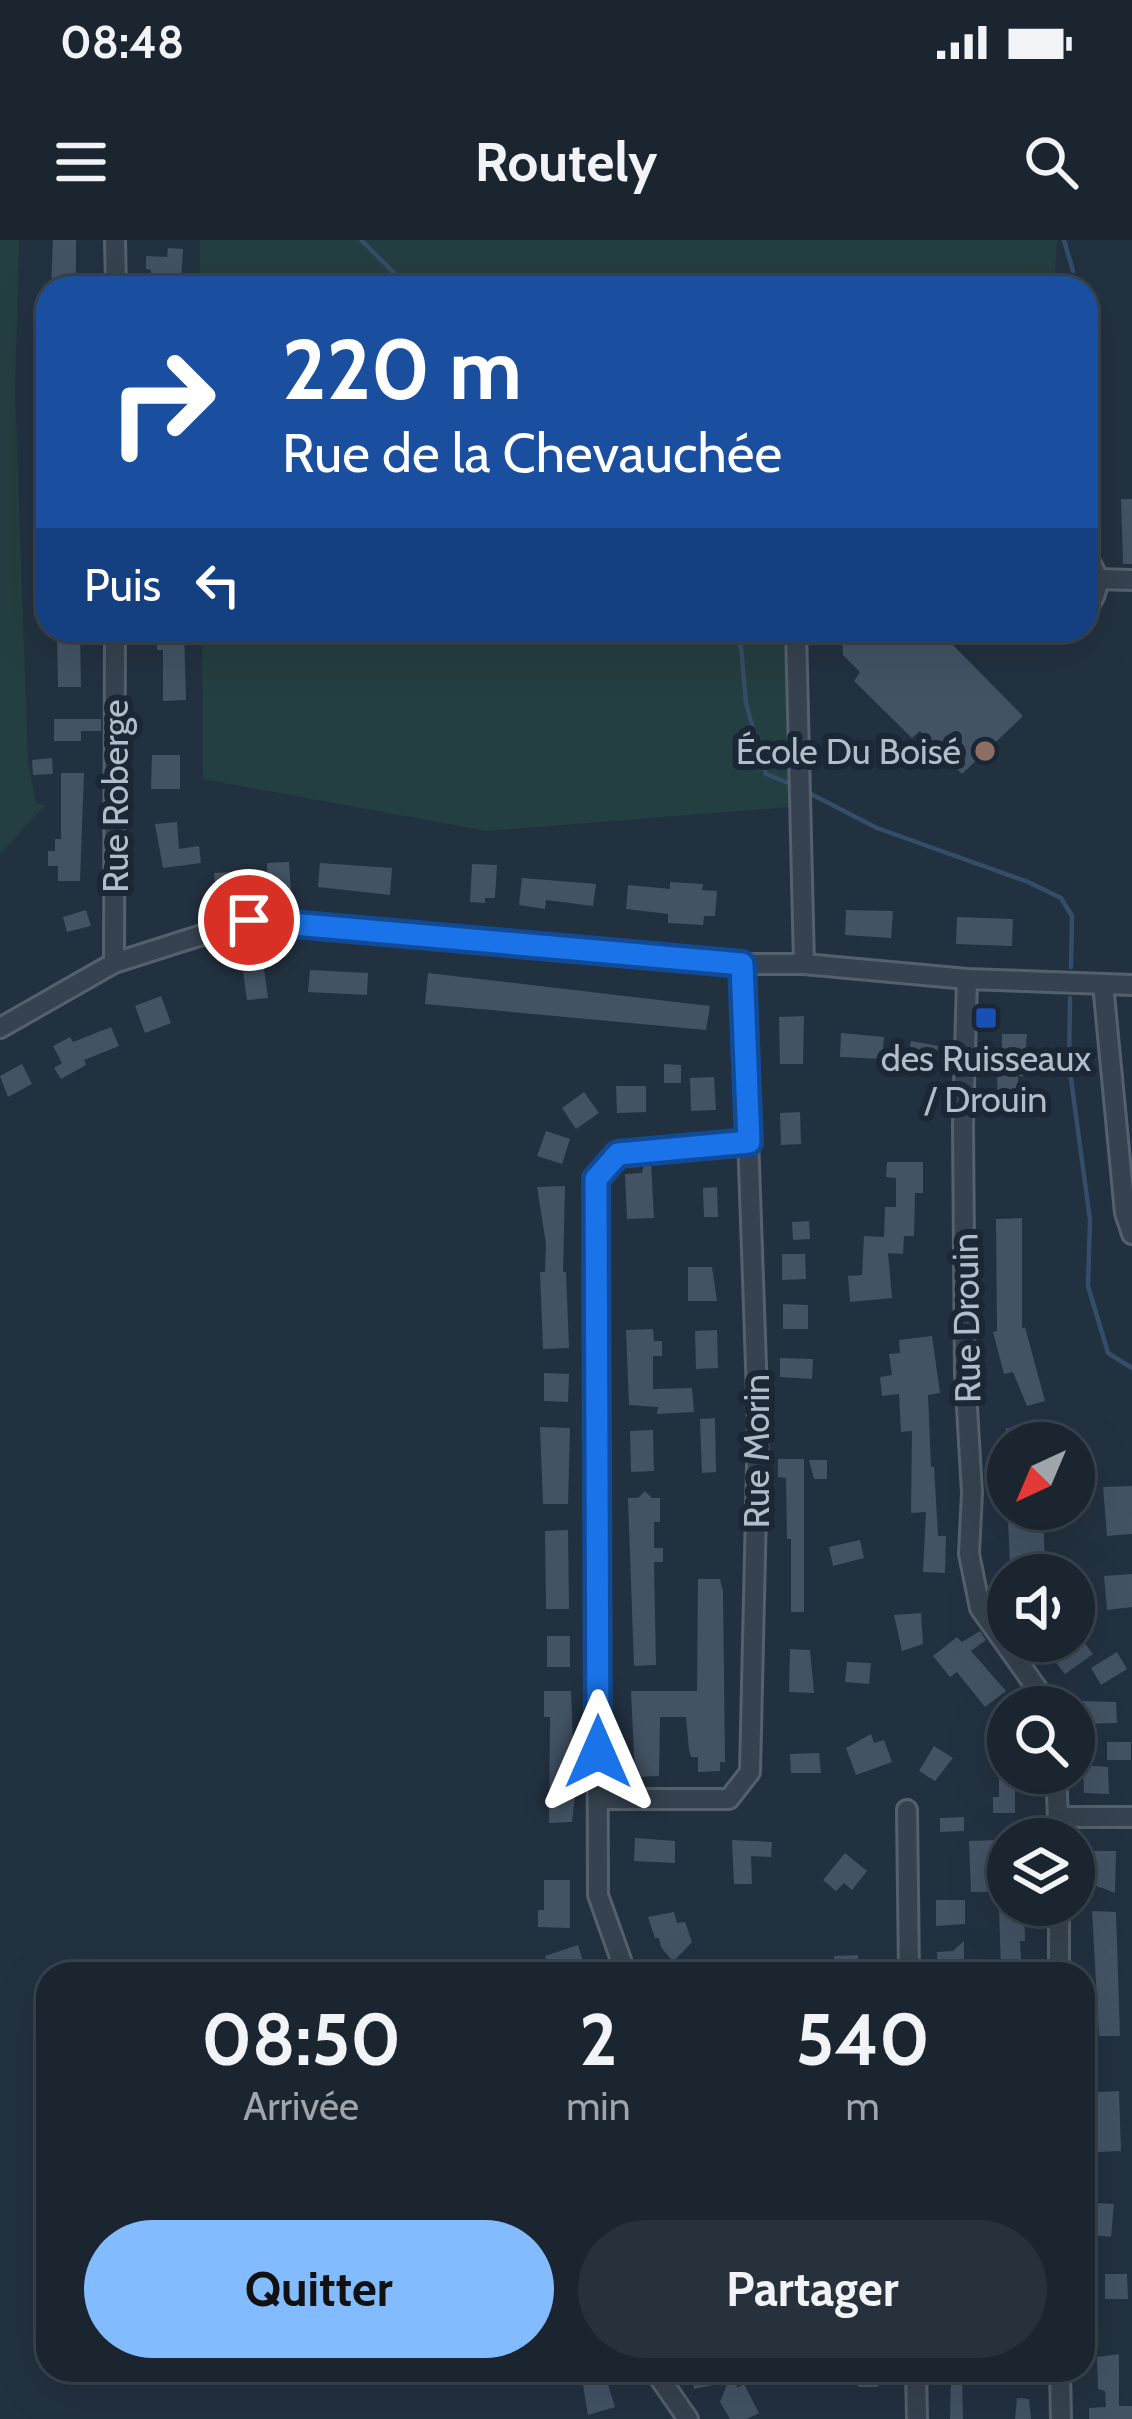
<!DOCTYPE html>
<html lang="fr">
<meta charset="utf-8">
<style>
:root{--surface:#1a2530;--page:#27313c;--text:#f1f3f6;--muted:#9fa5ab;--line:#38424c;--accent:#83bbff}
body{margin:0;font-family:Cabin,sans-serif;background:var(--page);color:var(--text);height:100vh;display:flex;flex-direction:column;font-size:45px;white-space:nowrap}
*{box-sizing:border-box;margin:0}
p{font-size:39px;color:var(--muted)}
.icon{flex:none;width:66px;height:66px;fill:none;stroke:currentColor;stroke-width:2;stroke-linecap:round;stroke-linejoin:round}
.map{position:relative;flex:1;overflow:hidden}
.details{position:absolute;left:36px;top:1722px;width:1059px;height:420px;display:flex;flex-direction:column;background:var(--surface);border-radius:36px;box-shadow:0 12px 48px #0002,0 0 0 3px var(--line)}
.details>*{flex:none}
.guide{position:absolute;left:36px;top:36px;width:1062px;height:366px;border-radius:36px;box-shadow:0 12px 48px #0002,0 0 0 3px var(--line);background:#1a4fa0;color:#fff;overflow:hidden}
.needle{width:78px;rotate:224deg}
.tools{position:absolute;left:987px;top:1182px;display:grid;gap:24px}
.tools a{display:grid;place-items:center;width:108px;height:108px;border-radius:50%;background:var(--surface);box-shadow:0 12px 48px #0002,0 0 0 3px var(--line);font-size:60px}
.pin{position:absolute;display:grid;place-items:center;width:102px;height:102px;color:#fff;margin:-51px;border:6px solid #fff;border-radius:50%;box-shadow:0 3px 12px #0007}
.me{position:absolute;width:132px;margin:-66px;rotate:0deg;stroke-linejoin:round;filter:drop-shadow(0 0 9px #0008)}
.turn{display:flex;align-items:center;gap:42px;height:252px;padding:0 48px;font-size:54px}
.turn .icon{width:156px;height:156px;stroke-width:2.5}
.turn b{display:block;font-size:84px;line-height:102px}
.then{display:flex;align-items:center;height:114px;padding:0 48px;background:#0003;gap:24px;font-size:45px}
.eta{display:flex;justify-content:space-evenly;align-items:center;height:204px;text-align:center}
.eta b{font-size:72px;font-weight:700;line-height:84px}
.primary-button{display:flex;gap:24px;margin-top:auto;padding:24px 48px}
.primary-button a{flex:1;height:138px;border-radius:72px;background:var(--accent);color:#111;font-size:48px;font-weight:700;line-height:138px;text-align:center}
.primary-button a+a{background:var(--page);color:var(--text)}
.status{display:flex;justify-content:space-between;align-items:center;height:84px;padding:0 60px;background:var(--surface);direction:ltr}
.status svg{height:33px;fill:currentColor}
header{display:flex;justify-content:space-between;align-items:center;height:156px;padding:0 48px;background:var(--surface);font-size:54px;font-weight:700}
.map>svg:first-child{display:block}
</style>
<div class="status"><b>08:48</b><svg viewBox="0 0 49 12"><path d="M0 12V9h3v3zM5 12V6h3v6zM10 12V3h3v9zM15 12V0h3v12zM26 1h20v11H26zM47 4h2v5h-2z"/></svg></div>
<header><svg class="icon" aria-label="menu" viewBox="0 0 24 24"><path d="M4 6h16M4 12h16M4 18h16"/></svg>Routely<svg class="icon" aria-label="search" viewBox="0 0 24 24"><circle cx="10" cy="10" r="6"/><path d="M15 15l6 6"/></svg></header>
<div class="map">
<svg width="1132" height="2179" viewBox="0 0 1132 2179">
<rect width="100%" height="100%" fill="#223140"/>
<g fill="#243f41">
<polygon points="0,0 19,0 15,153 28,522 36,563 45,566 0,613"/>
<polygon points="200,0 1057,0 1054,48 200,48"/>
<polygon points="202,390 784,390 790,567 487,591 203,539"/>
</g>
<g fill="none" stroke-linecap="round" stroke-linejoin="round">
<g stroke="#344d68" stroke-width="4.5">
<polyline points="361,0 409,48"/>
<polyline points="1064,0 1073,31"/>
<polyline points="721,390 741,406 746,463 766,534 791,544"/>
<polyline points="809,553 877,588 1028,642 1061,658 1072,676 1071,727"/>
<polyline points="1070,758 1069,824 1090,980 1088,1046 1108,1113 1132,1128"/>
</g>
</g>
<g fill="#435364">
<polygon points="53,0 76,0 76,48 51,48"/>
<polygon points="168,8 183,9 181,43 150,41 151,30 146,29 146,16 167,17"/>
<polygon points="34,95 48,95 48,137 35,138"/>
<polygon points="1121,259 1132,259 1132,324 1123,324"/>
<polygon points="57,390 80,390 81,447 58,447"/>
<polygon points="157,390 184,390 186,460 163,461 163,410 157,410"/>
<polygon points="850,390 938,390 1023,476 962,534 920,491 912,498 854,441 860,432 843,415 842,398"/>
<polygon points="54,479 101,479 101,491 81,491 81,501 54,501"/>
<polygon points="152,515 180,515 180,549 151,549"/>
<polygon points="52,518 53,534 33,535 32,520"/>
<polygon points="61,533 84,533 80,641 58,641 58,626 48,626 48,611 55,611 55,599 61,599"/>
<polygon points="177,582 179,609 199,606 201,623 163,628 155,584"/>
<polygon points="289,622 291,651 268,652 267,623"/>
<polygon points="320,623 392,628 390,655 318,647"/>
<polygon points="472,624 497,625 495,658 485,658 485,663 470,662"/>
<polygon points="233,632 235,654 216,656 214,633"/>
<polygon points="522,638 596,644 593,666 546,660 545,669 519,665"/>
<polygon points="670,642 703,644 702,650 717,651 715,676 704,676 703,685 668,683 668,674 626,669 628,645 670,649"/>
<polygon points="86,670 91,686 67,692 63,677"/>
<polygon points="846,670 893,671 891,698 845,695"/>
<polygon points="957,677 1013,679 1012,706 956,704"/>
<polygon points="264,729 268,758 247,760 243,732"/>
<polygon points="310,730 368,733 367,755 308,752"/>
<polygon points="428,733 710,766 706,790 425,764"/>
<polygon points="161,756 171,783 145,793 135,766"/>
<polygon points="804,776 803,824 780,824 779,777"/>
<polygon points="111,787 119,806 84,820 86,825 61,839 54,828 62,823 53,806 70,797 73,802"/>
<polygon points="841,793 884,797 882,819 840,817"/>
<polygon points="1002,794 1027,794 1024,836 1018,836 1018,863 998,863 996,810 1002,810"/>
<polygon points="911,801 938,806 934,828 907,823"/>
<polygon points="22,824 32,844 8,857 0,836"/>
<polygon points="664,824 681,825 681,843 664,843"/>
<polygon points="714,837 716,870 691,871 690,838"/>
<polygon points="616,846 646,846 646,872 617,873"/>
<polygon points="584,852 599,873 576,889 562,868"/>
<polygon points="800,872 801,904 781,905 780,873"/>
<polygon points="546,891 570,899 562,924 537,916"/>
<polygon points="887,922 923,922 923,953 915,953 914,996 904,996 903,1014 888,1013 892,1058 850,1062 848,1036 862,1035 864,996 884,997 885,967 896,967 896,938 886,937"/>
<polygon points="651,924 654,978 627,979 625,934 642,933 644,925"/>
<polygon points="565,946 563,1032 566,1032 569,1108 543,1109 540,1032 545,1032 546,1004 537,947"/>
<polygon points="717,947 718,977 704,977 703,948"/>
<polygon points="1022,978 1022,1088 1025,1087 1045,1161 1027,1166 1013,1132 1004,1134 993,1092 997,1091 996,979"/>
<polygon points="809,981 810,999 793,1000 792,982"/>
<polygon points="782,1014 805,1014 806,1039 782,1040"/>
<polygon points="688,1027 712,1027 717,1061 688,1061"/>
<polygon points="783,1064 808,1065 808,1089 783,1089"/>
<polygon points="653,1089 654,1101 662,1101 662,1116 653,1116 653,1149 692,1148 694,1172 657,1174 658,1167 629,1165 626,1090"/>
<polygon points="717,1090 718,1128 696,1129 695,1091"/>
<polygon points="932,1096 940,1153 928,1155 931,1227 934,1227 938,1296 946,1296 945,1333 923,1332 926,1272 911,1273 912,1191 901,1192 899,1154 882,1156 880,1137 892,1135 889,1114 900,1113 899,1100"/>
<polygon points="780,1118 813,1119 812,1139 780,1137"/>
<polygon points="544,1133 569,1134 568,1162 544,1161"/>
<polygon points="715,1178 716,1232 702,1233 700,1179"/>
<polygon points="540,1187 570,1188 568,1264 543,1264"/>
<polygon points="1040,1187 1041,1203 1007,1203 1006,1188"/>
<polygon points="653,1190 654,1231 631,1232 630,1191"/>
<polygon points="778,1219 804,1219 804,1372 791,1372 791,1299 787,1299 786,1238 778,1237"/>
<polygon points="809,1220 827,1220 827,1239 814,1239"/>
<polygon points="1132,1246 1132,1294 1107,1296 1103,1247"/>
<polygon points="645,1251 652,1258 660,1258 660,1282 654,1282 654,1308 663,1308 663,1322 654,1322 656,1425 634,1426 628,1258 638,1258"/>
<polygon points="1043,1280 1045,1322 1010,1323 1008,1282"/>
<polygon points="568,1290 569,1369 546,1369 545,1291"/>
<polygon points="860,1300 864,1318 833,1326 829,1307"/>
<polygon points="1132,1334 1132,1367 1107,1370 1104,1336"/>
<polygon points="698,1339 720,1339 723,1351 725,1522 720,1522 720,1531 698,1532 698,1517 691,1517 689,1510 686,1477 660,1477 659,1536 635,1537 631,1451 697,1451"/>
<polygon points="921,1373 923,1404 902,1411 894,1375"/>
<polygon points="980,1391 986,1400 971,1411 1006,1451 985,1467 957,1432 950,1437 933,1416 957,1397 962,1402"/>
<rect x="547" y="1396" width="23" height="31"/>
<polygon points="1039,1401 1083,1401 1093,1414 1065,1434"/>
<polygon points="790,1409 810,1410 814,1453 789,1452"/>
<polygon points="1117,1412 1127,1429 1101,1445 1091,1428"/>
<polygon points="847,1422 871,1423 869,1444 845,1442"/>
<polygon points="544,1451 571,1451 575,1556 572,1582 549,1583 550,1477 544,1477"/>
<polygon points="1081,1461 1116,1462 1117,1483 1082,1484"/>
<rect x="994" y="1480" width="14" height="20"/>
<polygon points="871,1494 874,1503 884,1500 892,1522 856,1535 846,1508"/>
<rect x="1107" y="1502" width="24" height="18"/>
<polygon points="934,1506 953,1518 935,1541 919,1531"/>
<polygon points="819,1513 821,1533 791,1533 790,1514"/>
<polygon points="1083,1525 1108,1527 1109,1554 1084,1553"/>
<polygon points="999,1533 1015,1533 1015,1573 993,1573 993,1557 999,1557"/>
<polygon points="964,1577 964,1591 940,1592 940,1578"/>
<polygon points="635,1598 675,1601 675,1623 634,1621"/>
<polygon points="732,1600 772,1602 771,1617 751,1616 752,1644 734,1644"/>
<polygon points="996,1600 996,1652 971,1652 969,1601"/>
<polygon points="1088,1611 1116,1611 1115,1653 1089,1643"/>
<polygon points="845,1613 867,1631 852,1650 844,1643 836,1651 823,1640"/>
<polygon points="544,1640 570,1640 570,1688 538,1687 538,1670 544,1670"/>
<polygon points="936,1660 965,1660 965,1684 936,1686"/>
<polygon points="999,1666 1024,1666 1025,1701 1020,1701 1022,1734 1001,1734"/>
<polygon points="1092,1671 1116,1672 1120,1796 1099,1796"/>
<polygon points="674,1672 677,1683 685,1682 692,1702 673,1722 661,1707 659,1698 655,1698 648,1677"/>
<polygon points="964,1701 964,1734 938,1734 937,1712 953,1711"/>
<polygon points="578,1705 587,1734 551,1734 545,1716"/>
<polygon points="858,1715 858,1734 834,1734 834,1716"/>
<polygon points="1119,1851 1121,1911 1098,1912 1096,1852"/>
<polygon points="1096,1963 1114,1964 1111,1997 1094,1995"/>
<polygon points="1105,2034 1127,2034 1128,2059 1105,2059"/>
<polygon points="1119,2114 1119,2166 1132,2166 1132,2179 1089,2179 1089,2168 1106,2167 1105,2151 1098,2149 1097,2117"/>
<polygon points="692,2130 754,2130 754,2136 736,2140 737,2148 744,2144 759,2173 747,2179 730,2179 720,2162 728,2142 694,2149"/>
<polygon points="857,2130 878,2130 878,2147 858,2147"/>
<polygon points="604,2132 615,2167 588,2175 583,2145 590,2142 588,2137"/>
<polygon points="951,2136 962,2136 963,2179 950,2179"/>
<polygon points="1017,2158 1029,2159 1031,2179 1015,2179"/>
</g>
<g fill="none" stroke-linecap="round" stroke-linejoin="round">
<g stroke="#54606d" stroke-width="24">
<g id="minor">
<polyline points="115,0 116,48"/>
<path d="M1086,317C1100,334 1101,352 1086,369"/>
<polyline points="1097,339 1132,340"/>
<polyline points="796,390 804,724"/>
<polyline points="114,723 115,390"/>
<polyline points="967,739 963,886 965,1133 972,1253 969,1314 980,1368 1050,1467"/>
<polyline points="1103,744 1125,973 1132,994"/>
<polyline points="0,788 114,723 249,680 742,724 804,724 967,739 1132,745"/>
<polyline points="1056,1533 1059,1599"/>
<polyline points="598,1559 729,1559 750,1532 758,1183 742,724"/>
<polyline points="907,1570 909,1734"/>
<polyline points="1059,1577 1132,1577"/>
<polyline points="1059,1665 1059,1734"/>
<polyline points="626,1734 598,1655 596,939 618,914 749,901"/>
<polyline points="654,2130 688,2179"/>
<polyline points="916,2130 917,2179"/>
<polyline points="1060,2130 1061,2179"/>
</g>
</g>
<use href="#minor" stroke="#36424f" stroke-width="18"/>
</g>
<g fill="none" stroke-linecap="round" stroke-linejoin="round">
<g stroke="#114b97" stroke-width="30">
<polyline id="route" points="249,680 742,724 749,902 618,914 596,939 598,1512"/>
</g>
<use href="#route" stroke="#1a73e8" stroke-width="21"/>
</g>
<circle fill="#8d6e63" stroke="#1b2734" stroke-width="4.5" cx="985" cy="511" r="12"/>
<rect fill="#1a4fb4" stroke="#1b2734" stroke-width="4.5" x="974" y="766" width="24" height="24" rx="6"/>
<g text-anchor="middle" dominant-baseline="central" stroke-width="12" stroke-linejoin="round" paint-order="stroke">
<g font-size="36" fill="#b2bdca" stroke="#1b2734" text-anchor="end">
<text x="961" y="511">École Du Boisé</text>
<text x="986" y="818" text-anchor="middle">des Ruisseaux<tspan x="986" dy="41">/ Drouin</tspan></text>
</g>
<g font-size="36" fill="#b2bdca" stroke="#1b2734">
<text transform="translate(115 556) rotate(-90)">Rue Roberge</text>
<text transform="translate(966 1078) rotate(-91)">Rue Drouin</text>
<text transform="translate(756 1211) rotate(-90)">Rue Morin</text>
</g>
</g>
</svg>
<div class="tools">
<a><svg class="needle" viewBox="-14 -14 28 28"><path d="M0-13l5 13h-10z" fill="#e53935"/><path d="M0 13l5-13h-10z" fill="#9fa5ab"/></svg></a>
<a><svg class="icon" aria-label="sound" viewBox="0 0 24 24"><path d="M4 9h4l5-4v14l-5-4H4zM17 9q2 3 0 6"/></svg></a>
<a><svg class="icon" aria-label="search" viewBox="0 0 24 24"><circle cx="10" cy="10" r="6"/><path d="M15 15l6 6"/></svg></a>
<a><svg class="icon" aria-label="layers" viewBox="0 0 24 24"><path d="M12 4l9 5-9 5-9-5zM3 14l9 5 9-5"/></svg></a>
</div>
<div class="pin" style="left:249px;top:680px;background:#d93025"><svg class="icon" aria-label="arrive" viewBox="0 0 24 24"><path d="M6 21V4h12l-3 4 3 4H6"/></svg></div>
<svg class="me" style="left:598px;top:1512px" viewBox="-20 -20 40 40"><path d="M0-17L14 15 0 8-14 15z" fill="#1a73e8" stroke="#fff" stroke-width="4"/></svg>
<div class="guide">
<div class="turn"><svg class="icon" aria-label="right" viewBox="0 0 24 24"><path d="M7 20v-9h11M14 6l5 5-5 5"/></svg><div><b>220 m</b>Rue de la Chevauchée</div></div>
<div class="then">Puis<svg class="icon" aria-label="left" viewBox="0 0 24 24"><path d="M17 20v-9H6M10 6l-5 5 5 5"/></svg></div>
</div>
<section class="details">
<div class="eta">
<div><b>08:50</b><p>Arrivée</p></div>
<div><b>2</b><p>min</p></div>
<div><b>540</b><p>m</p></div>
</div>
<div class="primary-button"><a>Quitter</a><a>Partager</a></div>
</section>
</div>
